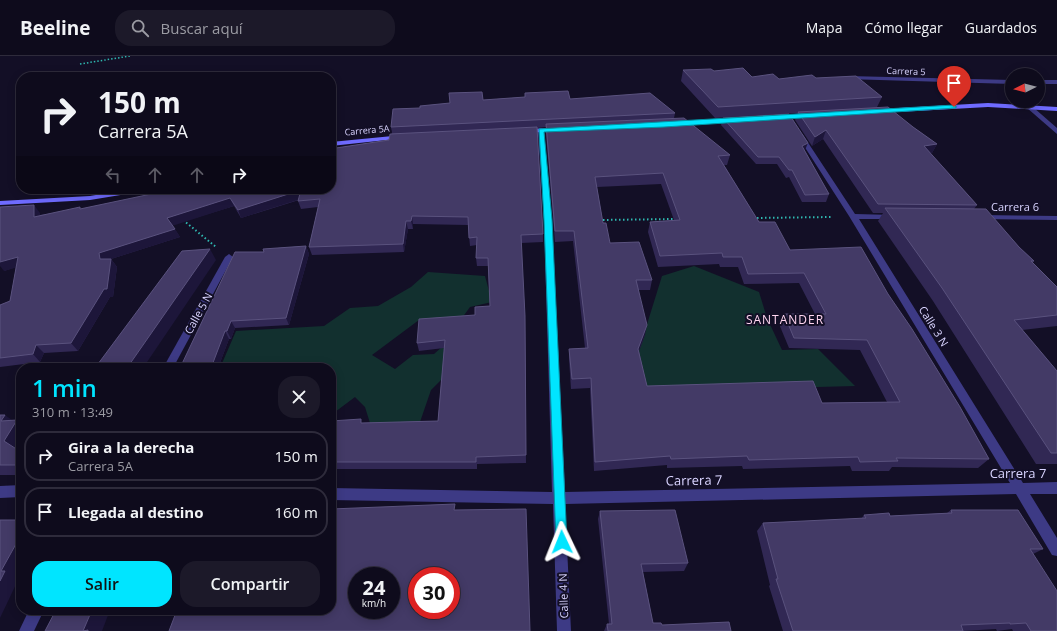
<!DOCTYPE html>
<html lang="es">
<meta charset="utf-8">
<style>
:root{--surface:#0e0b1c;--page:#1c1929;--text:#f1f3f6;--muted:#9b9ba3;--line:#2e2b3b;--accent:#00e5ff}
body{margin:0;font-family:"Open Sans",sans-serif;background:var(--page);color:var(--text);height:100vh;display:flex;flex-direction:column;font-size:15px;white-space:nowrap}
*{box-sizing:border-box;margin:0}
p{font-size:13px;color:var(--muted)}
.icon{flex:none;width:22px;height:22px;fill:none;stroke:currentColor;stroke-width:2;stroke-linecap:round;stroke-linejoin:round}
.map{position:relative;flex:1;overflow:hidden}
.drawer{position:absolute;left:16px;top:307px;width:320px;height:252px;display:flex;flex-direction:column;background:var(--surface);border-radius:16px;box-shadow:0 2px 10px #0003,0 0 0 1px var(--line)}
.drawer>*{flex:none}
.hud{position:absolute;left:16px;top:16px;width:320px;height:122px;border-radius:16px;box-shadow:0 2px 10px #0003,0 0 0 1px var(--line);background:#0e0b1c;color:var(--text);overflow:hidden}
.needle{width:26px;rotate:264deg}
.tools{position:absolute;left:1005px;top:12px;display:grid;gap:8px}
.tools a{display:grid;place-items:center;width:40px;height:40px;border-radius:50%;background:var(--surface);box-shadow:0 2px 10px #0003,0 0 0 1px var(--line);font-size:20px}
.speed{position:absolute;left:348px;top:511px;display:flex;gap:8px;font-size:20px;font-weight:700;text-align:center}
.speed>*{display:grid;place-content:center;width:52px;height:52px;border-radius:50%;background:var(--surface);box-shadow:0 2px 10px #0003,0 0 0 1px var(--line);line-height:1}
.speed small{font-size:10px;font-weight:400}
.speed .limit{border:6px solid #d22;background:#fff;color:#111}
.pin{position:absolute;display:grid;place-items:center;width:34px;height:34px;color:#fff;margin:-41px -17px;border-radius:50% 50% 50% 0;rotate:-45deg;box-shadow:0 0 4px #0007}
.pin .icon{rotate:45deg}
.me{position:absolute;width:44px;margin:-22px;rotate:358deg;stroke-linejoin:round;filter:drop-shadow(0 0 3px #0008)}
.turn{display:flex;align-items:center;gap:14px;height:84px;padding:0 16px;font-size:18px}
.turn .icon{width:52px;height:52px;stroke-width:2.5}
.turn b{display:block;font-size:28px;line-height:34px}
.lanes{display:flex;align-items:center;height:38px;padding:0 16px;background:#0003;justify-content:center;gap:20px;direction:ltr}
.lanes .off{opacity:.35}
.round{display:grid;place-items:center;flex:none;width:42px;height:42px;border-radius:16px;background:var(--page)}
.summary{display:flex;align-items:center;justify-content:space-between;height:68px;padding:0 16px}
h1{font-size:24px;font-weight:600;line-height:30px;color:var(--accent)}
.button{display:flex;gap:8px;margin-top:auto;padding:8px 16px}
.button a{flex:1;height:46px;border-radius:16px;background:var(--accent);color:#111;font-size:16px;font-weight:600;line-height:46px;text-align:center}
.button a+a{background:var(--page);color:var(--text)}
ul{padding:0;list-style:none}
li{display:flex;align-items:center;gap:12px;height:50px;margin:0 8px 6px;padding:0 8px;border:2px solid var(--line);border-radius:16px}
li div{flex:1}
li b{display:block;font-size:15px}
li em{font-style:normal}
header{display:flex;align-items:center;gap:24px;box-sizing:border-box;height:56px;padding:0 20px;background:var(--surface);border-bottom:1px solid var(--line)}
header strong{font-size:19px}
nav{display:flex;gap:22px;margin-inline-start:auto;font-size:14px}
.search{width:280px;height:36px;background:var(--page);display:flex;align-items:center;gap:10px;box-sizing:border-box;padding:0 14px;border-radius:16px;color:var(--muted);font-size:15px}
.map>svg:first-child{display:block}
</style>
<header>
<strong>Beeline</strong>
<div class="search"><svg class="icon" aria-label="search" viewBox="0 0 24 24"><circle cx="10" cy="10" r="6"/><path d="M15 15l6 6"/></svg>Buscar aquí</div>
<nav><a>Mapa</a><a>Cómo llegar</a><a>Guardados</a></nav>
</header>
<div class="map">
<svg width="1057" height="575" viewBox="0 0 1057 575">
<rect width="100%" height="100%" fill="#130f26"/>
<g fill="#12302f">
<polygon points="694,210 759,236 767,262 782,294 818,293 855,330 626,336 662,220"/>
<polygon points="428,216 485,220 492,246 470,251 462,262 419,264 372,299 395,313 413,299 434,298 451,283 445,320 431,334 420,366 374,380 365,351 355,341 331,359 331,312 220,312 236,275 324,270 350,252 378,250 411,231"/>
</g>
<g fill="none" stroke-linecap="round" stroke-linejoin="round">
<polyline stroke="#2fb8b0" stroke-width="1.5" stroke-dasharray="1.5 2" stroke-linecap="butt" points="80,8 130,0"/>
<g stroke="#2fb8b0" stroke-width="2" stroke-dasharray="1.5 2.5" stroke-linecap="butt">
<polyline points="753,162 832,161"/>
<polyline points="183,164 216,191"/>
<polyline points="599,164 676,163"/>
</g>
<g fill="#3d3a85" fill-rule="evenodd">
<polygon points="848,20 1012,24 1012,28 846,23 846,21"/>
<rect x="1038" y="24" width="19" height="4"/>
<polygon points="1019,45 1026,45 1057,72 1057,78"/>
<polygon points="541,72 544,74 552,164 565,436 1010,427 849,160 797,79 800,77 803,79 855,158 893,159 897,161 893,163 859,163 1023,427 1057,426 1057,438 1030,438 1057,482 1057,500 1052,499 1016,438 565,448 571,575 557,575 553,448 331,444 331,432 552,436 544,164 538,74"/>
<polygon points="978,159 1057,160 1057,164 981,163 977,161"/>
<polygon points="229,198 233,201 173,312 163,312 225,201"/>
<polygon points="21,429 21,441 0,442 0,430"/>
<polygon points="29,554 44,554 34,575 19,575"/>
</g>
<g fill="#6f6bff" fill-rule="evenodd">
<polygon points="988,47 1057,51 1057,55 988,51 880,57 877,55 880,53"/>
<polygon points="810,57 813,59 812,60 778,63 775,61 778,59"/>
<polygon points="734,62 737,64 736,65 676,70 673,68 676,66"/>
<polygon points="558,72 560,73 560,75 524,77 521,75 524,73"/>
<polygon points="403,79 405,80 405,82 331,90 331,86"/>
<polygon points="131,133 149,133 145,135 90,144 0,149 0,145 90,140"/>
</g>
</g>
<g fill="#312854" fill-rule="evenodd">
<polygon points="683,14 714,15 752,21 779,23 816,22 882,41 877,51 913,71 937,88 932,97 930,97 977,149 974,153 1019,191 1034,205 1032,207 1057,231 1057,270 1022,274 1057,315 1057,408 1036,408 933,245 878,165 883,157 873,157 823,83 812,90 795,64 798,57 715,62 681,25"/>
<path d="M525,37L675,57L674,62L730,99L727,109H724L759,166L790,194L888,238L989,403L978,412L892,411L889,415H852L850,410L743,413L742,410L667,412V409L594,415L590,332L571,333L569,303V293L585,292L573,185L555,186L546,78V71L537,72L543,178V186L521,187L525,260L526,407L477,408V413H331V365L362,367L438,365L444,292L419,295L417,287L475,259L490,250L488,210H477L476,202L477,189L470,190L468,169L413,168V173H408L404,196L312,199L309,191L318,151L301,153L298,145L299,144L241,162L234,150L172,169L180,181L111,203L117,211L113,241H110L78,295L44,297L40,306L0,311V249L10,245L16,211L4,215L40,157V159L81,153L156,137L336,92L389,84L392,78L391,71L420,52L483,44L525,41ZM661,128L674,164L650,166L648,176L658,211L719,208L720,211H738L744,228L799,227L815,258H784L779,268L789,292L860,294L887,346L822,347L647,330L639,295L645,279L638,234H650L652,224L610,187L603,167L597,131Z"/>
<polygon points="723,62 805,94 804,94 829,138 826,146 802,146 789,121 786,122 777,108 756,108 721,69"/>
<polygon points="306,190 309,198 289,269 235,272 231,283 229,283 218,312 180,312 264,196 263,193"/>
<polygon points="0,359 12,365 17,364 21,367 21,388 18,394 21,396 21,419 0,419"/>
<polygon points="951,454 1043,493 1033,498 1057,575 1013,575 1012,573 997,575 996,573 963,575 783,575 769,530 770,529 757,475 763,467 861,463 864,459 890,460 947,457"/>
<polygon points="600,455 688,507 684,515 643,516 653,567 662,569 731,575 604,575 607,568 609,568 598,463"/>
</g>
<g fill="#1d163a">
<polygon points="331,70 334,84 331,85"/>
<polygon points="826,74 823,83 812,90 815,81"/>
<polygon points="808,87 805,94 799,97 802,90"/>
<polygon points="937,88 932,97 919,99 924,90"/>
<polygon points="301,134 304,142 241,162 238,154"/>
<polygon points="230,142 234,150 172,170 167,162"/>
<polygon points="34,149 40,157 41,169 34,161"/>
<polygon points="412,160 413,168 413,173 411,165"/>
<polygon points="406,165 408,173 404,196 403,188"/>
<polygon points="175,173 180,181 111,203 117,211 113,241 110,241 78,295 71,287 100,203 99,197"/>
<polygon points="306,190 309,198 289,269 286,262"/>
<polygon points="210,193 216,204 143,312 127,312"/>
<polygon points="18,201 25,209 4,215 0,210 0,206"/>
<polygon points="231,265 235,272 231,283 227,275"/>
<polygon points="647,269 645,279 636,303 638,293"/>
<polygon points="225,275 229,283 218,312 211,312"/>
<polygon points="36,289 44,297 40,306 33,298"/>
<polygon points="5,359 16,367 17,364 21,367 21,388 17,395 4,385 1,365"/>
<polygon points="21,479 21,511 16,520 19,522 0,562 0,525 1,515"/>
<polygon points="92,554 110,554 102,575 83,575"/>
</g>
<g fill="#433a66" stroke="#5a527e" fill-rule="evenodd">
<polygon points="743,12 752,21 773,18 779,23 812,19 816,22 856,20 882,41 718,51 683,14 711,13 714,15"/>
<polygon points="568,35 570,43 650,37 675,57 391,71 393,53 420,52 420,50 450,47 449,37 482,36 483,44 525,41 525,37"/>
<polygon points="888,51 913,71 937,88 924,90 977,149 878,148 826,74 815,81 798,56"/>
<polygon points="789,58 808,87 802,90 829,138 805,139 792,114 789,114 779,101 758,101 723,62"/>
<path d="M684,62L730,99L718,100L759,166H775L790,194L861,191L888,238L912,273L960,351L989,403L896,402L898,405L860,406L858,401L749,404L747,400L671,403L670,400L595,406L591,322L572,323L569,293L588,292L574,175H555L546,68ZM663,117L680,164L650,166L660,200L722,197L723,201H742L748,218L804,217L826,258H784L794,282L867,284L900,346L822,347L813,325L647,330L638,293L647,269L636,224H652L639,186L610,187L606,167H603L595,121Z"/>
<polygon points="537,71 543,178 521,179 525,260 526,399 476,401 476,406 331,406 331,365 361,363 361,367 438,365 445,284 417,287 419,263 475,259 475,251 490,250 488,202 476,202 477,181 469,182 468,161 412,160 411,165 406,165 403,188 309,191 320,143 298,145 301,134 238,154 230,142 167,162 175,173 99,197 100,203 111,203 107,233 104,233 71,287 36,289 33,298 0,302 0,249 10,245 18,201 0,206 0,151 34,149 34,161 80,151 80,153 156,137 154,133 331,133 331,84 334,83 336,92 389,84 390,78"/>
<polygon points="885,152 986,153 1019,191 1034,205 1031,205 1057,231 1057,259 1014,264 1057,315 1057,397 1051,397 942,232"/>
<polygon points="306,190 286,262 231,265 227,275 225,275 211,312 180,312 235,196 264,196 263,193"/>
<polygon points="210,193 127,312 95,312 182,195"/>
<polygon points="0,359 5,359 1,365 17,364 4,385 21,396 21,409 0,409"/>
<path d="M455,448L454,454L526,453L530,575H169L177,554H331V453ZM357,520H391V554H357ZM417,520H451V554H417Z"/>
<polygon points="675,454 688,507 641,508 653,567 661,567 662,569 729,566 731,575 608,575 607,568 612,568 600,455"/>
<polygon points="951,454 1018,454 1043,493 1030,493 1057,535 1057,575 1031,575 1026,567 1010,568 1010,567 961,569 963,575 793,575 776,523 778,523 763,467 866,462 864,459 889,457 890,460 952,457"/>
<polygon points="0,464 21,464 21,479 1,515 5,515 0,525"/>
<polygon points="56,554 92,554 83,575 88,574 88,575 45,575"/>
</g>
<polygon fill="#00e5ff" stroke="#0095a6" points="954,49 956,50 956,52 664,71 544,76 552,164 567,486 566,490 562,492 557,490 556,486 544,164 539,73"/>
<g text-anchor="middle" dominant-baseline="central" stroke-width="4" stroke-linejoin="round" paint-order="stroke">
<g font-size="9" fill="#d9d4ff" stroke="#130f26">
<text transform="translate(906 15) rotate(2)">Carrera 5</text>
<text transform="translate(367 74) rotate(-5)">Carrera 5A</text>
</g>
<g font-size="11" fill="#d9d4ff" stroke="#130f26">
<text x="1015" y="150">Carrera 6</text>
<text transform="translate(198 257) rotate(-61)">Calle 5 N</text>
<text transform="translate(934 270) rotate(58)">Calle 3 N</text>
<text transform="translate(563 540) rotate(-92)">Calle 4 N</text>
</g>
<g font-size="12" letter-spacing="1" fill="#ffd6f0" stroke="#130f26">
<text x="785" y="263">SANTANDER</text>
</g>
<g font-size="13" fill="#d9d4ff" stroke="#130f26">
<text x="1018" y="417">Carrera 7</text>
<text transform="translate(694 424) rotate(-1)">Carrera 7</text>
</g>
</g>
</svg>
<div class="tools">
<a><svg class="needle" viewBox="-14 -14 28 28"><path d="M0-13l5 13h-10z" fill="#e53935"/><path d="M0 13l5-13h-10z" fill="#9b9ba3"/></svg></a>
</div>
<div class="speed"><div>24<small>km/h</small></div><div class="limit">30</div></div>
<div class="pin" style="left:954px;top:51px;background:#d93025"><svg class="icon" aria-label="arrive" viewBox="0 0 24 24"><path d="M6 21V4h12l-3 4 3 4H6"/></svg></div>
<svg class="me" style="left:562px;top:486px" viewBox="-20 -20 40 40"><path d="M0-17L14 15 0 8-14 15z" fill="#00e5ff" stroke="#fff" stroke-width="4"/></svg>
<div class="hud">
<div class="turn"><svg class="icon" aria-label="right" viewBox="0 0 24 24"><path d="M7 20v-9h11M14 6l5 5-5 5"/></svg><div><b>150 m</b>Carrera 5A</div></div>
<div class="lanes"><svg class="icon off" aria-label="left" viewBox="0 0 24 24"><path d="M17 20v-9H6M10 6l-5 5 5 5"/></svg><svg class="icon off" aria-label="ahead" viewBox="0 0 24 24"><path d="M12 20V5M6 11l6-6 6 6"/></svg><svg class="icon off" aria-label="ahead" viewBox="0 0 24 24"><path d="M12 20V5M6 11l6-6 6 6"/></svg><svg class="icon" aria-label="right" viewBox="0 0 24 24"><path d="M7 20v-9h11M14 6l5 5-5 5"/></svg></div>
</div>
<section class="drawer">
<div class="summary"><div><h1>1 min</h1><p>310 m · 13:49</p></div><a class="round"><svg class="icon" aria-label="close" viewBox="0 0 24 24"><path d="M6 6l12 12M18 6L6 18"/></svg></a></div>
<ul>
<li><svg class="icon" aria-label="right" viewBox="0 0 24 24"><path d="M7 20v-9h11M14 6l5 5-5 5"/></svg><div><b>Gira a la derecha</b><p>Carrera 5A</p></div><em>150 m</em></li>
<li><svg class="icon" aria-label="arrive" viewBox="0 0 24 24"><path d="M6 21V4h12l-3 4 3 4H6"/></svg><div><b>Llegada al destino</b></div><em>160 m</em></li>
</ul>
<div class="button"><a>Salir</a><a>Compartir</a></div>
</section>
</div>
